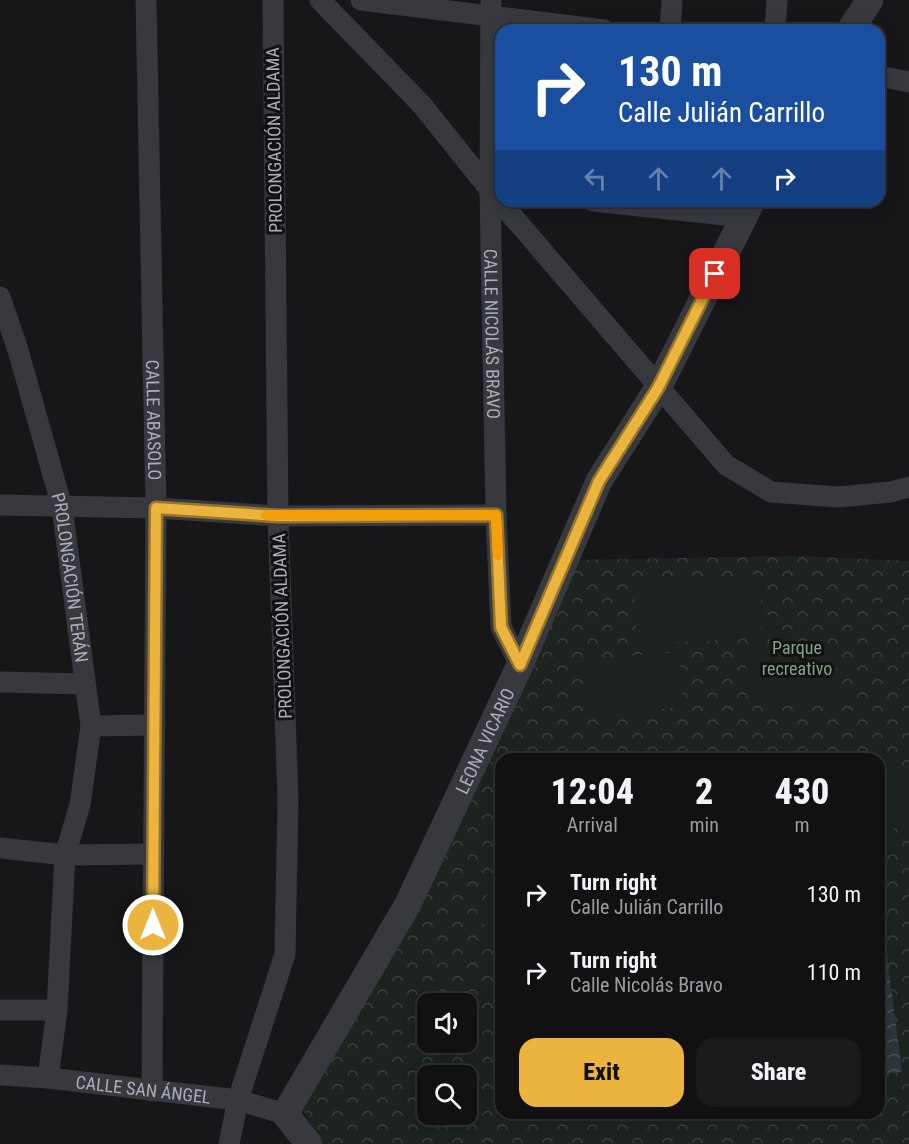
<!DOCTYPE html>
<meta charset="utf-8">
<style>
:root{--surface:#111113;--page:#1a1a1c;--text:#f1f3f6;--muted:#9c9da0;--line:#303133;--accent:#eab43e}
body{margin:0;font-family:"Roboto Condensed",sans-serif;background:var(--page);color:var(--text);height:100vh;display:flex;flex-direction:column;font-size:22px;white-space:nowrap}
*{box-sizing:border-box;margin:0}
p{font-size:20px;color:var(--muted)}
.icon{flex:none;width:33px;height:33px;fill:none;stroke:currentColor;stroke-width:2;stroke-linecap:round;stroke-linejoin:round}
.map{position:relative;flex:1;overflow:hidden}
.sheet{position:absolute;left:495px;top:753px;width:390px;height:366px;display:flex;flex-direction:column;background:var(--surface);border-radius:18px;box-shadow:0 3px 15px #0003,0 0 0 2px var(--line)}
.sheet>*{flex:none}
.banner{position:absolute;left:495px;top:24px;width:390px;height:183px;border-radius:18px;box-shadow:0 3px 15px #0003,0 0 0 2px var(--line);background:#1a4fa0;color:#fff;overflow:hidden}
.buttons{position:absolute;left:417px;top:993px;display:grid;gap:12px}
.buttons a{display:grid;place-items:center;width:60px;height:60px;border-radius:12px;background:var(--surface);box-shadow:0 3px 15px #0003,0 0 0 2px var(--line);font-size:30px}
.pin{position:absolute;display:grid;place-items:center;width:51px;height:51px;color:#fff;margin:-26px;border-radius:12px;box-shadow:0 3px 9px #0006}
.me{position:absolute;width:66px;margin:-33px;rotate:0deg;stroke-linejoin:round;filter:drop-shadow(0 0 4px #0008)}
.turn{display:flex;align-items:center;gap:21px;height:126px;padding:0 24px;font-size:27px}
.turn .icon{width:78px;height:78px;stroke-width:2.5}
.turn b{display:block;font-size:42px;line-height:51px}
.lanes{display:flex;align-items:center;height:57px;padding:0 24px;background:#0003;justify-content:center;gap:30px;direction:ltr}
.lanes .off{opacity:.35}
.eta{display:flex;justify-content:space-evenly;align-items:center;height:102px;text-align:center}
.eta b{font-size:36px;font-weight:800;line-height:42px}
.primary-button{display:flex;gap:12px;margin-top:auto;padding:12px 24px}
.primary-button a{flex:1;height:69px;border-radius:18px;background:var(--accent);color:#111;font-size:24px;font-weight:800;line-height:69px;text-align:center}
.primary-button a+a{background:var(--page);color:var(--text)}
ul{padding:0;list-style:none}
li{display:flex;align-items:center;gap:18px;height:78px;padding:0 24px}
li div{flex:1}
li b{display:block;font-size:22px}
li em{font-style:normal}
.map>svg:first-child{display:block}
</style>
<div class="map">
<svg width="909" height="1144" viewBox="0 0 909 1144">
<defs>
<pattern id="forest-crowns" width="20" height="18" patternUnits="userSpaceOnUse" patternTransform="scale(1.5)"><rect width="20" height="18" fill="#1d241f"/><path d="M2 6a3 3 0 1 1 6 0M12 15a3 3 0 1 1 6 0" fill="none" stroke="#3b413d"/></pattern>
<pattern id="water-waves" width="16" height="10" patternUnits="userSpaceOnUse" patternTransform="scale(1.5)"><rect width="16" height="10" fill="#2e363d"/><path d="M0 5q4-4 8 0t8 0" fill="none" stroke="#4a5157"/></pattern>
</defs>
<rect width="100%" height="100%" fill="#171719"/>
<path fill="url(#forest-crowns)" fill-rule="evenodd" d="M797,556L909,561V1144H323L303,1110L423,896L572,560ZM501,759H879V1113H501ZM428,1004H466V1042H428ZM428,1076H466V1114H428Z"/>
<g fill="#1d241f">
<polygon points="760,574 762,637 637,645 634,583"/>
<polygon points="835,644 838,699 748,703 746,648"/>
<polygon points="679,652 684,707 589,715 585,659"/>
<polygon points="901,764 909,777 909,820 884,835 879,825 879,777"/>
<path d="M501,860V934L486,933C478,908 491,883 501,860Z"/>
</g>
<polygon fill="url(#water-waves)" points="879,916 882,916 902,1072 879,1074"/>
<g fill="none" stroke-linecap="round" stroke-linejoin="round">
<g stroke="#38393e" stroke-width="21">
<path id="s1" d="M146,0L156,508L152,1091"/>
<polyline points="320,0 422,105 490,190 726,465 771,492 838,497 891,492 909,487"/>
<polyline points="361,0 604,30"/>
<path id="s2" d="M491,0L490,190L496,515L501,627L520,665"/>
<polyline points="670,30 672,0"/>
<polyline points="775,30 777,0"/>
<polyline points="879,76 909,82"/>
<polyline points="593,201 744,217"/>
<path id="s3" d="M0,297L18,350L62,507L91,726L80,805L65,855L57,1010L48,1078"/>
<polyline points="0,505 156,508 278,516 496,515"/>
<polyline points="0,682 85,684"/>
<polyline points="91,726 155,725"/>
<polyline points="0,848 65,855 154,854"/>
<polyline points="0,1010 57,1010"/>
<path id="s4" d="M0,1075L48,1078L238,1100L285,1114"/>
<polyline points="229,1144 238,1100 285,954 288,799 278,516 273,0"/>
</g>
<g stroke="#38393e" stroke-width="27">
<polyline points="850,30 870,0"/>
<path id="s5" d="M309,1144L285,1114L408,904L520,665L599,481L658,388L752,201"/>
</g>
</g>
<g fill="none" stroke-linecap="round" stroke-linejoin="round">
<g stroke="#987528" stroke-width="15">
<polyline id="route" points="153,925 156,508 278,516 496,515 501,627 520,665 599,481 658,388 715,274"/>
</g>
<use href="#route" stroke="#eab43e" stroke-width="10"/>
<polyline stroke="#f59e0b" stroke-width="10" points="266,515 496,515 498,555"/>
</g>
<g text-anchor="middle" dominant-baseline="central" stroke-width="6" stroke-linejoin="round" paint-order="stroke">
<g font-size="18" fill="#aaaeb8" stroke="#121214">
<text transform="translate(274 140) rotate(-91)">PROLONGACIÓN ALDAMA</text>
<text stroke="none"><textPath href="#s2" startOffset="334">CALLE NICOLÁS BRAVO</textPath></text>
<text stroke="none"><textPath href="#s1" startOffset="420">CALLE ABASOLO</textPath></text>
<text stroke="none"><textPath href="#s3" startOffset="290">PROLONGACIÓN TERÁN</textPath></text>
<text transform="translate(282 626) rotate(-92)">PROLONGACIÓN ALDAMA</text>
<text stroke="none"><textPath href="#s5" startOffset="462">LEONA VICARIO</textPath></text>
<text stroke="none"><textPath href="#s4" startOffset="144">CALLE SAN ÁNGEL</textPath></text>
</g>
<g font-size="18" fill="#82a385" stroke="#121214">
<text x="797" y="647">Parque<tspan x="797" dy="21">recreativo</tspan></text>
</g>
</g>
</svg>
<div class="buttons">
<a><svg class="icon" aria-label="sound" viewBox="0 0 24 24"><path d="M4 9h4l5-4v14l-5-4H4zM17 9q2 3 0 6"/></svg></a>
<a><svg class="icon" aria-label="search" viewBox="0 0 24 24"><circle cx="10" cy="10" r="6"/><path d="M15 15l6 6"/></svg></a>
</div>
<div class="pin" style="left:715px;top:274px;background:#d93025"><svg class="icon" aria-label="arrive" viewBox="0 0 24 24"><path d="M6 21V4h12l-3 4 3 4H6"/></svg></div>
<svg class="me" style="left:153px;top:925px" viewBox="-20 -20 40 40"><circle r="17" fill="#eab43e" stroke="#fff" stroke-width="3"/><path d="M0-11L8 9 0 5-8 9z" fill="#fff"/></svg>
<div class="banner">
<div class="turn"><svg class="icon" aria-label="right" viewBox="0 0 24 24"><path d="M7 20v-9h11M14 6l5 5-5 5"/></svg><div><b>130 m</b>Calle Julián Carrillo</div></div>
<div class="lanes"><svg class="icon off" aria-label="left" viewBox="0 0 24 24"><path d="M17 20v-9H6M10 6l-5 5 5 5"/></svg><svg class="icon off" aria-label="ahead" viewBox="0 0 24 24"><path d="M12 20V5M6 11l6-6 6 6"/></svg><svg class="icon off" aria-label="ahead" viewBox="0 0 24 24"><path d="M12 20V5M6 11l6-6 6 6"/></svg><svg class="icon" aria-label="right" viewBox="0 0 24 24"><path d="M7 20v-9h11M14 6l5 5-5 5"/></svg></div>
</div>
<section class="sheet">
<div class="eta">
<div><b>12:04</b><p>Arrival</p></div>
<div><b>2</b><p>min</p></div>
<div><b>430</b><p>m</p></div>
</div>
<ul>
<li><svg class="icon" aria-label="right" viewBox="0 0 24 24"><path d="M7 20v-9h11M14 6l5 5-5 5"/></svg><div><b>Turn right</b><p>Calle Julián Carrillo</p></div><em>130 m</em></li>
<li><svg class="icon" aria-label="right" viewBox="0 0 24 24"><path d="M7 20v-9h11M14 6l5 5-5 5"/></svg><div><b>Turn right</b><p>Calle Nicolás Bravo</p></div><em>110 m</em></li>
</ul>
<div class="primary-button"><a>Exit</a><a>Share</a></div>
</section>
</div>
